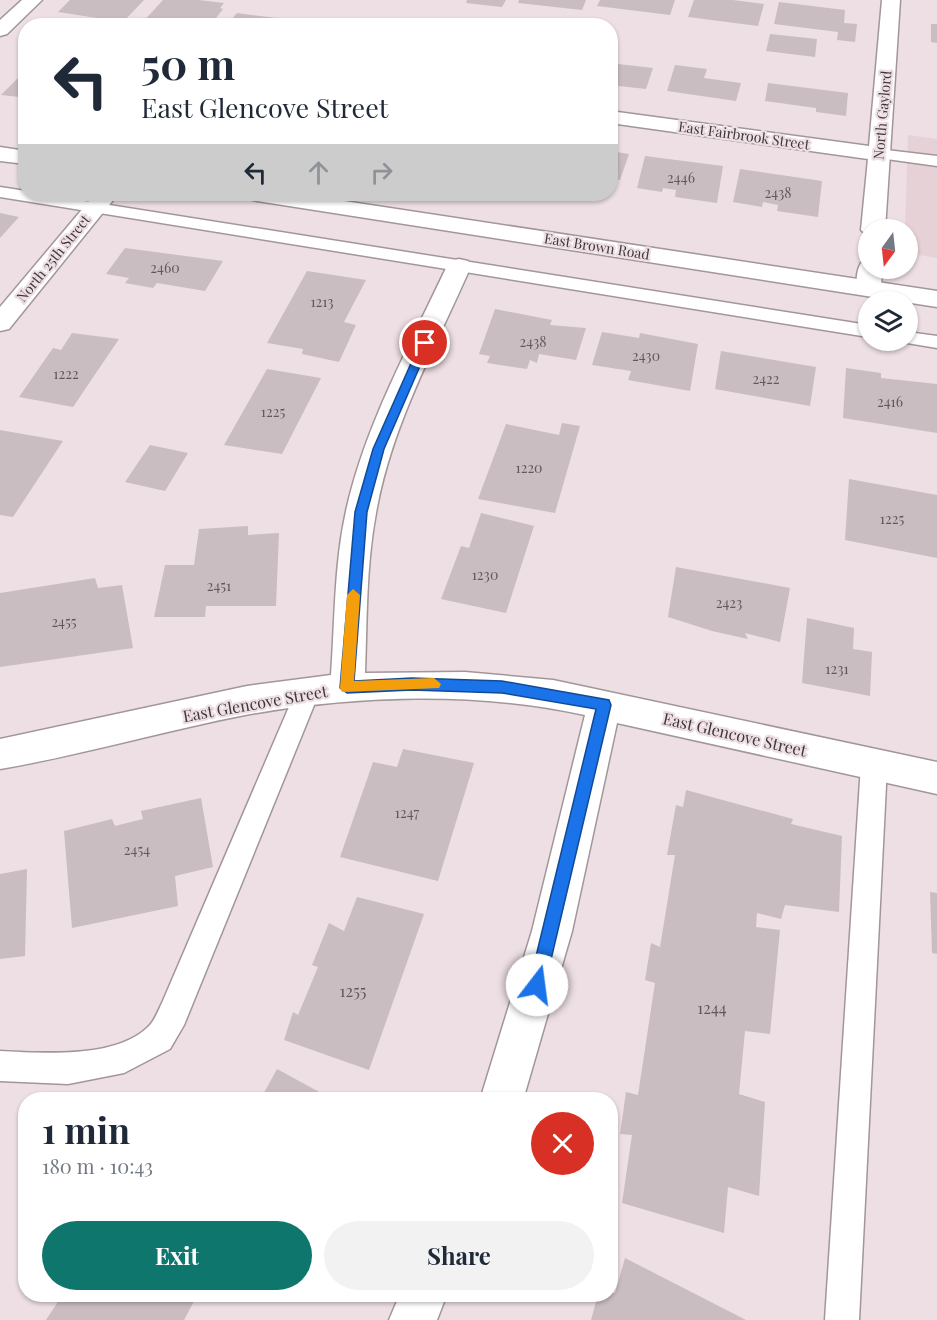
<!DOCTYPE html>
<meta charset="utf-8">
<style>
:root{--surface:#fff;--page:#f2f2f3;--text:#1f2937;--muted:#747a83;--accent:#0f766e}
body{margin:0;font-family:"Playfair Display",serif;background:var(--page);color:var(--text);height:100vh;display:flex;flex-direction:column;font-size:22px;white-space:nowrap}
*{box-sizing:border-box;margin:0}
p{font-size:20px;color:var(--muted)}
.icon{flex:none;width:33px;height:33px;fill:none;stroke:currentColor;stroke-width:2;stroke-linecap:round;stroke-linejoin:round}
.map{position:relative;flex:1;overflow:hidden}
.drawer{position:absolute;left:18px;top:1092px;width:600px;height:210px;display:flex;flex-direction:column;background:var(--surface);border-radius:24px;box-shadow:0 2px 4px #0004}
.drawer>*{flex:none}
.top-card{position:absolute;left:18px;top:18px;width:600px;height:183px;border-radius:24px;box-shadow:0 2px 4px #0004;background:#fff;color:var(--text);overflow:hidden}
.needle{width:39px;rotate:195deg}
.controls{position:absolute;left:858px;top:219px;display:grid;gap:12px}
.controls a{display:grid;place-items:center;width:60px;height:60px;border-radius:50%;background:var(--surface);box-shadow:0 2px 4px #0004;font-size:30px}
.pin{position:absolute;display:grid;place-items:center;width:51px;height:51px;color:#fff;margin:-26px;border:3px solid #fff;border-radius:50%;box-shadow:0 2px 6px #0007}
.me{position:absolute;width:66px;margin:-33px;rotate:15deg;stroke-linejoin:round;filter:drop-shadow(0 0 4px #0008)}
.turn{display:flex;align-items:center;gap:21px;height:126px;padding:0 24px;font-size:27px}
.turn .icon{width:78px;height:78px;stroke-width:2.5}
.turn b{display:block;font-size:42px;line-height:51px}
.lanes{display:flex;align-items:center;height:57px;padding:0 24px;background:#0003;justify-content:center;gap:30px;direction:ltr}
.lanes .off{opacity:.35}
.round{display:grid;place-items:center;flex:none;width:63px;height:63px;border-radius:32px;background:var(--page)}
.headline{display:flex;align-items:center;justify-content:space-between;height:102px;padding:0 24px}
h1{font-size:36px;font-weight:700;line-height:45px}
.primary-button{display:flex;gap:12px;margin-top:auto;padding:12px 24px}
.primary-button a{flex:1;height:69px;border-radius:36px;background:var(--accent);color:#fff;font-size:24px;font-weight:700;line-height:69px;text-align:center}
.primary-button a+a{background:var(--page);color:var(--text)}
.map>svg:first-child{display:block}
</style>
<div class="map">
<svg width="937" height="1320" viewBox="0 0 937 1320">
<rect width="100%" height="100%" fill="#eddfe3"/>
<polygon fill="#e6d1d7" points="908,135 937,139 937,258 908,253 908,230 905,229"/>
<g fill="#cabdc1">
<polygon points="70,0 144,0 123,22 58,12"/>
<polygon points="163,0 199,0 224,3 220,8 223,9 210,26 141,24"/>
<polygon points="467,0 506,0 502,7 466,3"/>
<polygon points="519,0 586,0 582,10 518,3"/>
<polygon points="600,0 675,0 670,15 597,6"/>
<polygon points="694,0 733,0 764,4 758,26 688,17"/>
<polygon points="779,2 845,10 844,23 857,24 855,42 837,40 838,32 774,24"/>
<polygon points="237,13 308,22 305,26 226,26"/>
<polygon points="931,24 937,24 937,43 931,42"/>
<polygon points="770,34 817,39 815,57 766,51"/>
<polygon points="610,63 653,68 646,89 610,85"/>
<polygon points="675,65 707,69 704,78 741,83 736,101 667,91"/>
<polygon points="26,70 26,91 20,97 1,95"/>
<polygon points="768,83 848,93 846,116 816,112 816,108 765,101"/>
<polygon points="610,151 629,154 620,180 610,178"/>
<polygon points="645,156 723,166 717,203 675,197 676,190 663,188 662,192 637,188"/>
<polygon points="740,169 822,181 818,217 777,211 778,205 763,202 762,207 733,202"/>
<polygon points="0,213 19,217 0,238"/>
<polygon points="125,248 223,261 205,291 157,283 153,288 125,283 129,278 106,274"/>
<polygon points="307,271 366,280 344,322 356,325 339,362 302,354 303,349 267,343"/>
<polygon points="495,309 552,320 550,325 586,328 576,360 539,354 537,363 530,360 527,369 487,363 490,356 479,354"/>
<polygon points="602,332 639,338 640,333 698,344 690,391 628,380 631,371 592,365"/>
<polygon points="72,333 119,339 73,407 19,397 53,348 61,350"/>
<polygon points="721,351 816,367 810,406 715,389"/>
<polygon points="846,368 881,373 881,378 937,384 937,433 843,418"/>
<polygon points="267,369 321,378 282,454 224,445"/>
<polygon points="562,423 580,426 555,513 478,499 506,424 559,435"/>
<polygon points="0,430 63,441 13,517 0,515"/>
<polygon points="150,445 188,453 165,491 125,482"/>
<polygon points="849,479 937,495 937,558 845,540"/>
<polygon points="481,513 534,526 506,613 441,599 461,546 469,548"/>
<polygon points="248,526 248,535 279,533 276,606 206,606 205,617 154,617 165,565 194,565 199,529"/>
<polygon points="676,567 790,588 780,642 745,633 748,639 712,631 668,617"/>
<polygon points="95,578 98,588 122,585 133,648 0,667 0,593"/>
<polygon points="807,618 854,628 853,649 872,652 870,696 802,683"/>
<polygon points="403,749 474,763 438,881 340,857 373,762 397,767"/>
<polygon points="686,790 793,819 791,824 842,836 839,912 785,905 781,919 757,913 756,927 780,930 770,1034 745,1031 739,1094 765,1102 759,1196 728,1187 724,1233 622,1203 632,1135 620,1134 626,1092 638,1095 655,983 645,980 651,943 660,947 675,855 667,855 676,805 683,807"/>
<polygon points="201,798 213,867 175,876 178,906 72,928 64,831 112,819 115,826 143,819 141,811"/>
<polygon points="27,869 25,956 0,959 0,874"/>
<polygon points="930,892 937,893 937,954 932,953"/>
<polygon points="357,897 424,914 369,1070 284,1040 293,1012 298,1015 318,967 312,965 329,923 344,931"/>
<polygon points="277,1069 334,1100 260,1100"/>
<polygon points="625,1258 746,1320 591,1320 598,1294 615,1293"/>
<polygon points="63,1294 198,1294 184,1320 46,1320"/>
</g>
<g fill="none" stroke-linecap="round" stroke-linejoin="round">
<g stroke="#a29699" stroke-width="3">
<g id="lane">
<polygon points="878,149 937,156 937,166 872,157 870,154"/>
<polygon points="0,187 26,191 26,194 40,194 868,325 868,337 0,197"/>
<polygon points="908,332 937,336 937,348 901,342 900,340 908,340"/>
<path d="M307,683L316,686L319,693L184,1025L170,1049L124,1073L68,1084L0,1081V1051C42,1053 115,1059 148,1027C154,1022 158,1011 162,1003L295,693L298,686Z"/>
<polygon points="874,754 883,757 887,765 859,1320 825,1320 861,765 865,757"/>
</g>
</g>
<g stroke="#a29699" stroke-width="3">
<g id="street">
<polygon points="22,0 42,0 7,34 0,36 0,20"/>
<polygon points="882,0 900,0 885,230 868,230 868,236 861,230 868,159 610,123 610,111 869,146"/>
<polygon points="95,194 118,194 9,329 0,331 0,307"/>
<path d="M459,259L468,261L471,266C436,346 391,426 376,513C366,566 367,620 365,673L465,672L553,680L937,762V794L617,723L572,931L523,1100H480L532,931L585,715C475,691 355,695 245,715C163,731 82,755 0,769V739L247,686L331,675C335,621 334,565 346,511C365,425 410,345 447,266L450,261Z"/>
<path d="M868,261V268H882L881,288L878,293L869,296L860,293C855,285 856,271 861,263Z"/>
<polygon points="400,1294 447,1294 437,1320 389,1320"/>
</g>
</g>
<g stroke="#a29699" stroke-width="3">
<g id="secondary">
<polygon points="0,147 26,151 26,164 0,161"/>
<polygon points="246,194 298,194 937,291 937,307 257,201 249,199"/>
</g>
</g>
<use href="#lane" fill="#fff" fill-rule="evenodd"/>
<use href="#street" fill="#fff" fill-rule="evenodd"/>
<use href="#secondary" fill="#fff" fill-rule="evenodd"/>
</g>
<polygon fill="#1a73e8" stroke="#114b97" stroke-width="1.5" points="425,340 430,343 384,449 367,512 354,681 412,678 502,681 609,700 611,705 545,985 543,990 537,993 531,990 529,985 596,709 502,693 412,690 347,693 340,688 355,512 373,449 420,343"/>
<polygon fill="#f59e0b" points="353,589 360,595 354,681 434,678 441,684 439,688 342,692 340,688 347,595"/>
<g text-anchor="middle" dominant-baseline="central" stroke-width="4.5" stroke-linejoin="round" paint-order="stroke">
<g font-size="14" fill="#3d3739" stroke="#eddfe3">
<text transform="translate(882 115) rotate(-85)">North Gaylord</text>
<text transform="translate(744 135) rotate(8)">East Fairbrook Street</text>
<text transform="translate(597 246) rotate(9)">East Brown Road</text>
<text transform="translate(53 258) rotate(-51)">North 25th Street</text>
</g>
<g font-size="14" fill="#60585b">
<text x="681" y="177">2446</text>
<text x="778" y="192">2438</text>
<text x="165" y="267">2460</text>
<text x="322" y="301">1213</text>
<text x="533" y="341">2438</text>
<text x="646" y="355">2430</text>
<text x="66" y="373">1222</text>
<text x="766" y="378">2422</text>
<text x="890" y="401">2416</text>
<text x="273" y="411">1225</text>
<text x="529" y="467">1220</text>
<text x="892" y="518">1225</text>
<text x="485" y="574">1230</text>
<text x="219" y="585">2451</text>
<text x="729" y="602">2423</text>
<text x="64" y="621">2455</text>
<text x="837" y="668">1231</text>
<text x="407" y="812">1247</text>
<text x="137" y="849">2454</text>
</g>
<g font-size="16" fill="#3d3739" stroke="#eddfe3">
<text transform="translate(255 703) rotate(-10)">East Glencove Street</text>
<text transform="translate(735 734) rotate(13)">East Glencove Street</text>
</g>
<g font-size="16" fill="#60585b">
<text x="353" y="990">1255</text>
<text x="712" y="1007">1244</text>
</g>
</g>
</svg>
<div class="controls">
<a><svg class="needle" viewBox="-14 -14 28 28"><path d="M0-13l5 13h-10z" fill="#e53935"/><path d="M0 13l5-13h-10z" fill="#747a83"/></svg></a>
<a><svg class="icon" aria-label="layers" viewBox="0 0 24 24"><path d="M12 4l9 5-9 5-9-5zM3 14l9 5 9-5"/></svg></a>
</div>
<div class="pin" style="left:425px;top:343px;background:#d93025"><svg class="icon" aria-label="arrive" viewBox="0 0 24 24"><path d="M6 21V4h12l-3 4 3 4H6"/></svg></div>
<svg class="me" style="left:537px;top:985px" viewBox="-20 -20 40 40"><circle r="19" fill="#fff"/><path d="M0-13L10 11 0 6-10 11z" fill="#1a73e8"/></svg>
<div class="top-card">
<div class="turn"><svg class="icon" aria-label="left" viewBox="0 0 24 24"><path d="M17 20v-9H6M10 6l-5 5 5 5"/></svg><div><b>50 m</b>East Glencove Street</div></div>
<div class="lanes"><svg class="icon" aria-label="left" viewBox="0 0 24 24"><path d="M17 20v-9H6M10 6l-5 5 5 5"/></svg><svg class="icon off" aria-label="ahead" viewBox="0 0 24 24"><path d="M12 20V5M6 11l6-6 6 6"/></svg><svg class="icon off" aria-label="right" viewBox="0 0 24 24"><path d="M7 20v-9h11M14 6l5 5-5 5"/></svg></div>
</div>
<section class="drawer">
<div class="headline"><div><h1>1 min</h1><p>180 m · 10:43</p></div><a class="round" style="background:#d93025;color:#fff"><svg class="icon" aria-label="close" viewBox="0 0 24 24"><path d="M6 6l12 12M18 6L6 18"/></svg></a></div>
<div class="primary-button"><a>Exit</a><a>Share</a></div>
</section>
</div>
